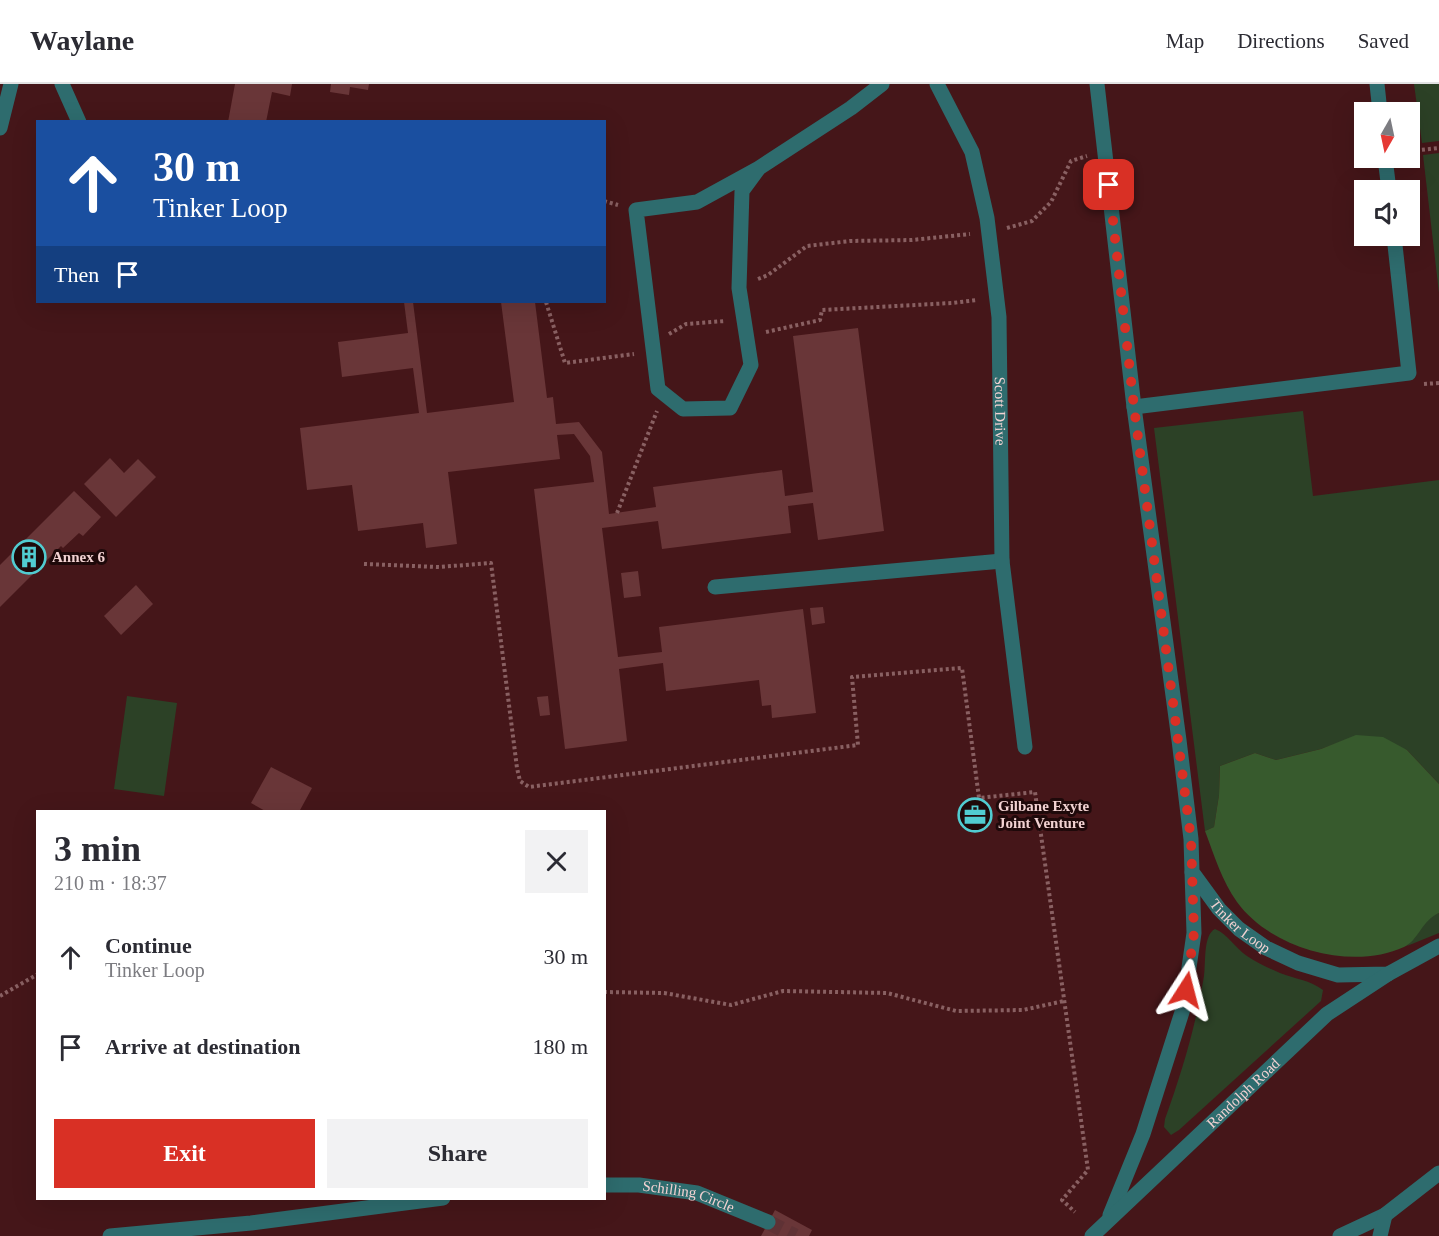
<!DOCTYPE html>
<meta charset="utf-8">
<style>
:root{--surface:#fff;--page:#f2f2f3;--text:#2b2b33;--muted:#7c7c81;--line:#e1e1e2;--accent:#d93025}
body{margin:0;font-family:Georgia,serif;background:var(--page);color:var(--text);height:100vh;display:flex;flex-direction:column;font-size:22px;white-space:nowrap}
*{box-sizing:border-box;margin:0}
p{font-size:20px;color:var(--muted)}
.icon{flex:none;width:33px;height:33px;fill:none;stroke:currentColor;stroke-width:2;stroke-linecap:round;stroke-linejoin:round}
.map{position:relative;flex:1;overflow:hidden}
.panel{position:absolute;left:36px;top:726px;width:570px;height:390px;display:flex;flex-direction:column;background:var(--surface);border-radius:0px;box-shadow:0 6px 24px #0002}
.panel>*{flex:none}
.top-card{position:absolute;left:36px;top:36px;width:570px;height:183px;border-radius:0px;box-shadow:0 6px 24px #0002;background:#1a4fa0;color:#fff;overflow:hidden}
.needle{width:39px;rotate:189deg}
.controls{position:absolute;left:1354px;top:18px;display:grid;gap:12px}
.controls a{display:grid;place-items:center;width:66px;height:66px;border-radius:0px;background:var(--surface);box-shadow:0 6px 24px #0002;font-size:30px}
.pin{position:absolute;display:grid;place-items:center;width:51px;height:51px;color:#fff;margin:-26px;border-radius:12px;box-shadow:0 3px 9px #0006}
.me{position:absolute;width:66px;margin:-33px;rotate:9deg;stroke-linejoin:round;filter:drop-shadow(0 0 4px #0008)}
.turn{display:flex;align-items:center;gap:21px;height:126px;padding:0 18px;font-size:27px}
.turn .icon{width:78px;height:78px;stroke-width:2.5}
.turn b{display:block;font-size:42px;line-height:51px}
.then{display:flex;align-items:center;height:57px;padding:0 18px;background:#0003;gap:12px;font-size:22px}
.round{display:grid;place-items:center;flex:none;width:63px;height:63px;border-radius:0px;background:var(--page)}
.headline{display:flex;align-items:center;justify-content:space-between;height:102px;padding:0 18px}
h1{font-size:36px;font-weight:600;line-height:45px}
.button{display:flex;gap:12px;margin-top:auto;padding:12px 18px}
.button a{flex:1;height:69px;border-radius:0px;background:var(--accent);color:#fff;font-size:24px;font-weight:600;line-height:69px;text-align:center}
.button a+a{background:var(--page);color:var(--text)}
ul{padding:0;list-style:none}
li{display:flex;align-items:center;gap:18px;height:90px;padding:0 18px}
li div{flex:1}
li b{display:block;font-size:22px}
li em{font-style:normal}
header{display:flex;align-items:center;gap:36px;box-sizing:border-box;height:84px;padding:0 30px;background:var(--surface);border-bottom:2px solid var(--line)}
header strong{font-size:28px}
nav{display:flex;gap:33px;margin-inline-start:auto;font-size:21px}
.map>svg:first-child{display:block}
</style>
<header>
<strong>Waylane</strong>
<nav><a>Map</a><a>Directions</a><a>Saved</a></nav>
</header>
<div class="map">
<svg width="1439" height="1152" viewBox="0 0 1439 1152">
<rect width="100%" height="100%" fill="#451619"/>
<g fill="#2c4126">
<polygon points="1414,0 1439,0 1439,57 1422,59"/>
<polygon points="1439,69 1439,209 1423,71"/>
<polygon points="1303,327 1313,412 1439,396 1439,700 1407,666 1356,652 1321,665 1276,676 1255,669 1220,682 1219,711 1214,743 1205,747 1154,344"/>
<polygon points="127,612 177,619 164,712 114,705"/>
<polygon points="1439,829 1439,849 1407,862 1429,833"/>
<path d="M1215,845C1228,850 1235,864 1247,872C1257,879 1269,884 1280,889C1295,895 1310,896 1323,906L1321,917L1179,1046L1171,1051L1164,1043L1165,1035C1182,988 1196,941 1204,892C1206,878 1203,851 1215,845Z"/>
</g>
<path fill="#375a2d" d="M1356,651L1383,653L1407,666L1439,700V829C1422,836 1418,857 1404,863C1352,887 1271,865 1237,818C1222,797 1214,771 1205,747L1214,743L1219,711L1220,682L1255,669L1276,676L1321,665Z"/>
<g fill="#693638">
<polygon points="235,0 292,0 290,12 272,8 266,38 228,38"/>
<polygon points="331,0 369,0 368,6 350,3 349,11 330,8"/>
<polygon points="404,218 413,218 427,329 514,318 501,218 535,218 547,314 553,313 556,340 579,338 602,368 609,430 656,423 653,403 782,386 785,412 813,408 793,252 858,244 884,447 818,456 813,419 788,422 791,449 662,465 658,437 602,444 618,573 662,568 659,543 803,525 816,629 772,634 771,621 762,622 759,596 666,607 663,579 619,585 627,657 565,665 534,405 594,398 590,372 574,350 557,351 560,375 448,388 457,460 426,464 423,439 358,447 352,401 307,406 300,344 419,329 413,284 342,293 338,258 408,249"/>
<polygon points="110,374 124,389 138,375 156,393 116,433 84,400"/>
<polygon points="74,407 101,433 83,452 79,449 63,464 61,462 0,523 0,481"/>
<polygon points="638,487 641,512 624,514 621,489"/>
<polygon points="136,501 153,520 121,551 104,532"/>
<polygon points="823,523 825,539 812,541 810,524"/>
<polygon points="548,612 550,631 540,632 537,613"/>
<polygon points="271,683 312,704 299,728 267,728 251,719"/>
<polygon points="775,1126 812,1146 809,1152 761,1152"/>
</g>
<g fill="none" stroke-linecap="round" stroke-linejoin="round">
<polyline stroke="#5f3235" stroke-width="15" stroke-dasharray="15 8" stroke-linecap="butt" points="768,1138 795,1152"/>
<g stroke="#896062" stroke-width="4" stroke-dasharray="3 3" stroke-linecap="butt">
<polyline points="1410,67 1439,64"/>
<polyline points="604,117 618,121"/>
<polyline points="1007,144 1032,137 1051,118 1071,77 1087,72"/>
<polyline points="758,195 768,191 807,162 850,157 912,156 970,150"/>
<polyline points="546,218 565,279 634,270"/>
<polyline points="766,248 820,236 822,226 952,219 977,216"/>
<polyline points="669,250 686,240 725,237"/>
<polyline points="1424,300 1439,299"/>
<polyline points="617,429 657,327"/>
<polyline points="364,480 439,483 491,479 517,684 520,697 529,703 858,661 852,593 962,584 979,714 1035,708 1088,1086 1062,1116 1075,1128"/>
<polyline points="604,908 664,909 731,921 783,907 887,909 956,927 1023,926 1064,917"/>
<polyline points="0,912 38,890"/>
</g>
<g stroke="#2e6c6e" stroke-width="15">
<path id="s1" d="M1097,0L1134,323L1179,656L1191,755L1192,788L1219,825L1239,845L1266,864L1298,879L1338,891L1388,890L1439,862"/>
<polyline points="1377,0 1380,28"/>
<polyline points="1385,74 1389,106"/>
<polyline points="759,84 742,107 739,204 751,281 730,324 683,325 658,305 636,126 697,118 759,84 851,24 882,0"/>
<polyline points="1134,323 1409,289 1394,152"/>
<polyline points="715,503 1002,477"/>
<polyline points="1340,1152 1385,1131 1439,1089"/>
<polyline points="1380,1152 1385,1131"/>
</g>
<g stroke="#2e6c6e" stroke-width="15">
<polyline points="62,0 79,38"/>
<path id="s2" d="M937,0L972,68L987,134L999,233L1002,477L1025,663"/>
<polyline points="0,44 11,0"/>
<path id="s3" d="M604,1101H639L697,1109L768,1138"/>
<polyline points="1110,1131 1143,1050 1183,925 1194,849 1192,788"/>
<polyline points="110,1152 251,1139 443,1114"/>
<path id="s4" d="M1092,1152L1327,930L1388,890"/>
</g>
</g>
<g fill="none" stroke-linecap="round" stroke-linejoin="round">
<polyline stroke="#d93025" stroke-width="10" stroke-dasharray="0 18" points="1109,101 1134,323 1191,755 1194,849 1186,906"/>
</g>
<defs>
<g id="building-ring" transform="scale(1.725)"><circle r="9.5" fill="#1e090a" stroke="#51ccd1" stroke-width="1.5"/><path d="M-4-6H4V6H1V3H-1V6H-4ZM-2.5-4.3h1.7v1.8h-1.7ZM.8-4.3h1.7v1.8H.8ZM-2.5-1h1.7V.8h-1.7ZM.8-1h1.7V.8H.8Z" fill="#51ccd1"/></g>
<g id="office-ring" transform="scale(1.725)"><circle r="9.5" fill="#1e090a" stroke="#51ccd1" stroke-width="1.5"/><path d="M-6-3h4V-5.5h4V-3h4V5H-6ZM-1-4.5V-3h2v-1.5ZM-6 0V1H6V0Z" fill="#51ccd1"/></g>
</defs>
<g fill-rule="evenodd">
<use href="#building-ring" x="29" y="473"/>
<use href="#office-ring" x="975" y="731"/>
</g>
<g text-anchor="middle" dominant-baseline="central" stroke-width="6" stroke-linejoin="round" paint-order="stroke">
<g font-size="15" fill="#f2d2d2" stroke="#1e090a">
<text stroke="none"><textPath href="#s2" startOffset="338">Scott Drive</textPath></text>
<text stroke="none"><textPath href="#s1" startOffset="867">Tinker Loop</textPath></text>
<text stroke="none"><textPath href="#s4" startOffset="208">Randolph Road</textPath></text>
<text stroke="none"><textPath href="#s3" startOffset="86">Schilling Circle</textPath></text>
</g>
<g font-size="15" font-weight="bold" fill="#f2d2d2" stroke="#1e090a" text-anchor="start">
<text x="52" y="473">Annex 6</text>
<text x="998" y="722">Gilbane Exyte<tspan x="998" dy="17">Joint Venture</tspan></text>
</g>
</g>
</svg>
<div class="controls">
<a><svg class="needle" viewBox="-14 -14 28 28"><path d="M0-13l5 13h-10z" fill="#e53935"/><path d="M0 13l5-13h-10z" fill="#7c7c81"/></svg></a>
<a><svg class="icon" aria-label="sound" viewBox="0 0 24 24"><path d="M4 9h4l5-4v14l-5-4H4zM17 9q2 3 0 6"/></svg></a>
</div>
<div class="pin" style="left:1109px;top:101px;background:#d93025"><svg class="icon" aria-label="arrive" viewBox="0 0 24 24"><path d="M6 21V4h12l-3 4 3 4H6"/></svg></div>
<svg class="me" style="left:1186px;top:906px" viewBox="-20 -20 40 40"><path d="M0-17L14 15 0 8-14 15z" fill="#d93025" stroke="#fff" stroke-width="4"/></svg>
<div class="top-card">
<div class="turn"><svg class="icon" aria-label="ahead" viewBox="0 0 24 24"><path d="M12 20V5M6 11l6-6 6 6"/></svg><div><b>30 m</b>Tinker Loop</div></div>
<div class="then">Then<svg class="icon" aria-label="arrive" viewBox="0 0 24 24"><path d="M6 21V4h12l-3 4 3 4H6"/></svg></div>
</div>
<section class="panel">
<div class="headline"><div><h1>3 min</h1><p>210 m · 18:37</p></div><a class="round"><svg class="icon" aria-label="close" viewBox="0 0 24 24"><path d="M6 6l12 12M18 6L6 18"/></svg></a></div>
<ul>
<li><svg class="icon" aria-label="ahead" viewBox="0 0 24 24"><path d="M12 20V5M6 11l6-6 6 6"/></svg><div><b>Continue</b><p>Tinker Loop</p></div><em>30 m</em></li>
<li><svg class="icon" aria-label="arrive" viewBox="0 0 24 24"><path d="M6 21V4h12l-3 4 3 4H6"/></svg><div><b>Arrive at destination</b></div><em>180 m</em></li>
</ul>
<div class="button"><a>Exit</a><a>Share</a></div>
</section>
</div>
